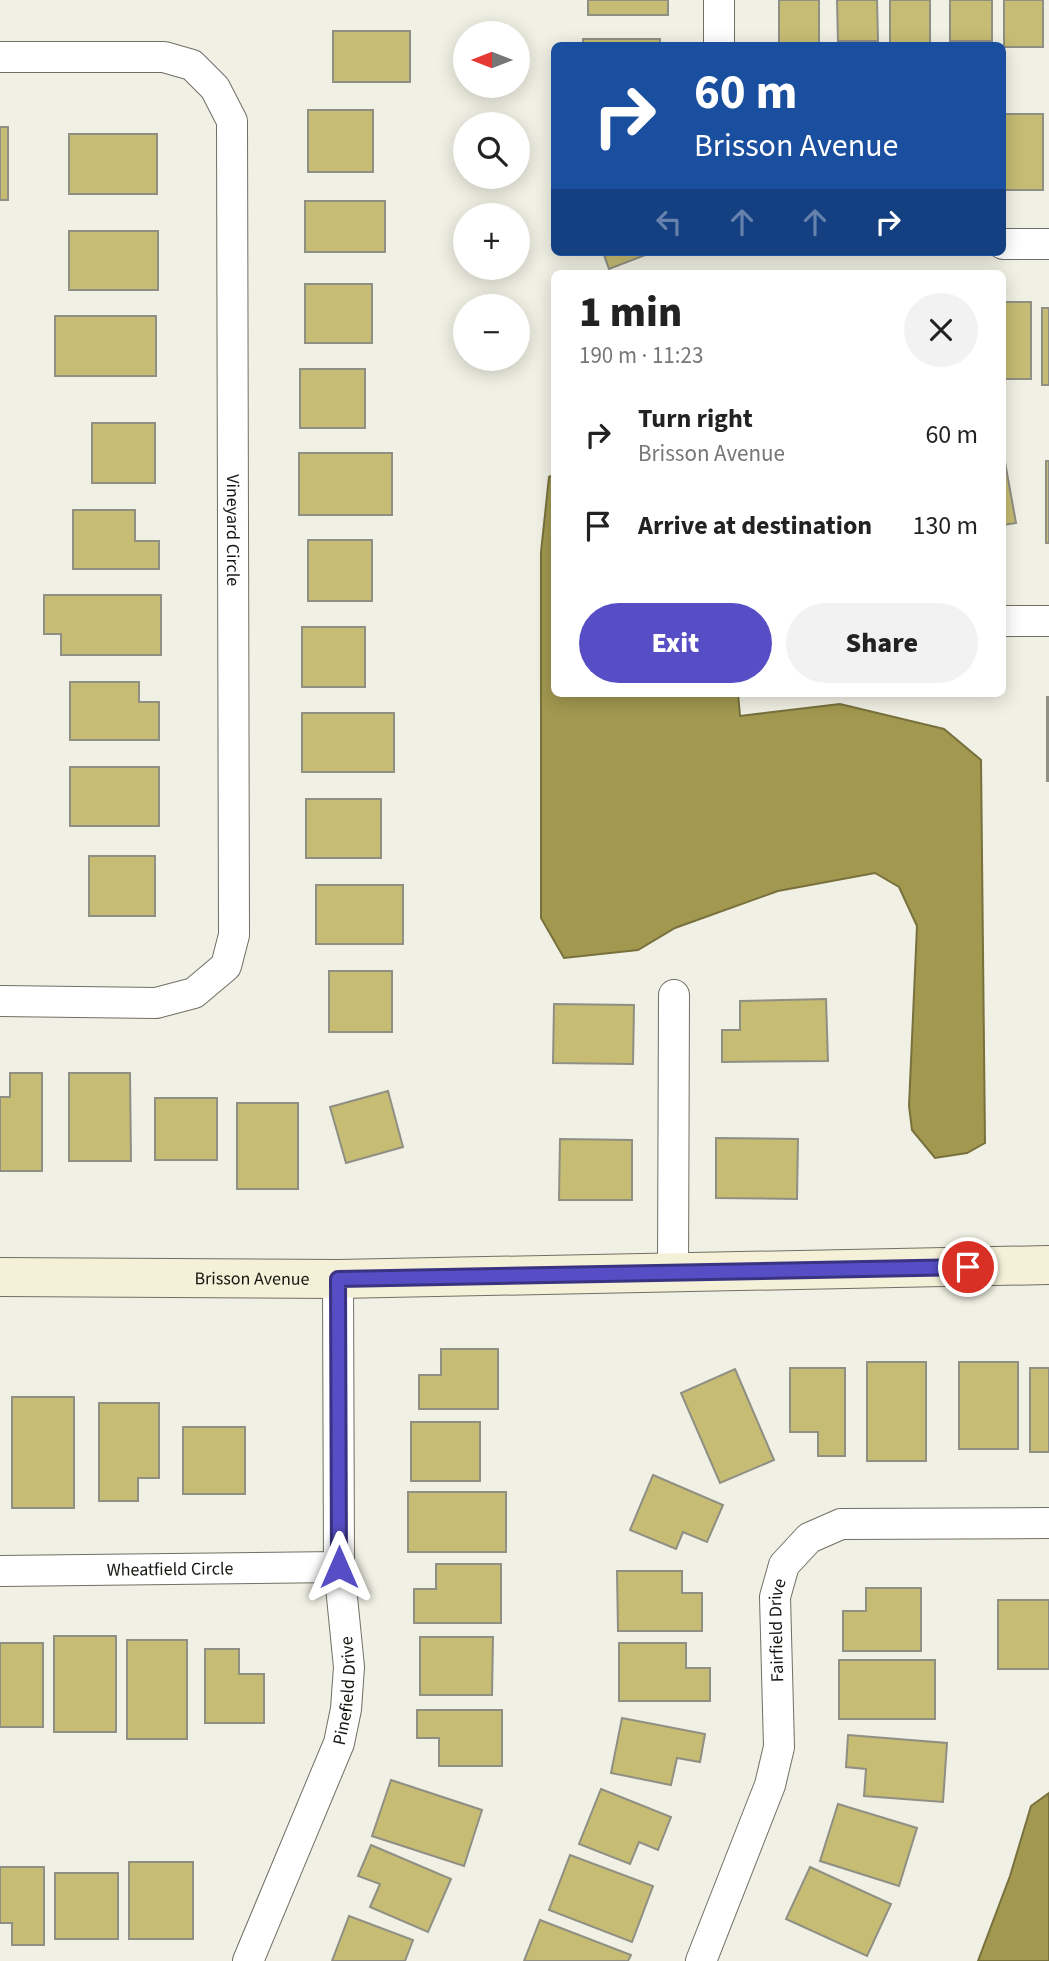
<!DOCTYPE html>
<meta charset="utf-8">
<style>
:root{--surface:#fff;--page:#f2f2f2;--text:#222;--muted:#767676;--accent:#574ec6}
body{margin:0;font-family:"Source Sans 3",sans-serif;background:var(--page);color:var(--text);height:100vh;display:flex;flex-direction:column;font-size:26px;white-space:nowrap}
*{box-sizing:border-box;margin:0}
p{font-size:23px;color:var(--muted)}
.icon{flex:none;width:38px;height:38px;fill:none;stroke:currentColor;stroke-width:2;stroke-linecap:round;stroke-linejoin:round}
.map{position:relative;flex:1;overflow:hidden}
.side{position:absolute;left:551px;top:270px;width:455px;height:427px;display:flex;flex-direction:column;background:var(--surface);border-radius:10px;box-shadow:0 4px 18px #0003}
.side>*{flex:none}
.guide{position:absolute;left:551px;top:42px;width:455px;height:214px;border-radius:10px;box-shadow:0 4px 18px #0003;background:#1a4fa0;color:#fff;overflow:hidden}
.needle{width:46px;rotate:270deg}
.buttons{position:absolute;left:453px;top:21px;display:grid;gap:14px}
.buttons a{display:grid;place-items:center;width:77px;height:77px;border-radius:50%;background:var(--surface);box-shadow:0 4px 18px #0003;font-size:35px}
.pin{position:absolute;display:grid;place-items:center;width:60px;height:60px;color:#fff;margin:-30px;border:4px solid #fff;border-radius:50%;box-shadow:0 2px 7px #0007}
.me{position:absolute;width:77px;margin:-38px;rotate:0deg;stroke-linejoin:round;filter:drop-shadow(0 0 5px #0008)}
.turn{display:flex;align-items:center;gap:24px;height:147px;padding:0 28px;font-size:32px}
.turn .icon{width:91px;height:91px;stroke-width:2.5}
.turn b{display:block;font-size:49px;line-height:60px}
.lanes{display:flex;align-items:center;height:66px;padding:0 28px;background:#0003;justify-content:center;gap:35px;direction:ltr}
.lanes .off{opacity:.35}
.round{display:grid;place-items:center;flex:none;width:74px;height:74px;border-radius:37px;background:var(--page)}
.headline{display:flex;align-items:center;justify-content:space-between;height:119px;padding:0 28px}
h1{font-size:42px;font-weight:800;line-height:52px}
.cta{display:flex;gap:14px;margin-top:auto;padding:14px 28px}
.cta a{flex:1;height:80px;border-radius:42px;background:var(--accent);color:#fff;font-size:28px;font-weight:800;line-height:80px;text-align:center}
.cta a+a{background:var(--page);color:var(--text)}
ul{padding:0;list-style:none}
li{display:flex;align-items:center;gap:21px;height:91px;padding:0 28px}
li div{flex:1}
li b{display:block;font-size:26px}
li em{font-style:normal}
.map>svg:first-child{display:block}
</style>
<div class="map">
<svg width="1049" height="1961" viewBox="0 0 1049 1961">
<rect width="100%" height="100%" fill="#f1f0e4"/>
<g fill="#a29850" stroke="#78713d" stroke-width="2">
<polygon points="555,474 555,693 738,693 740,716 840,704 944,729 981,760 985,1143 967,1153 935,1158 912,1130 909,1106 917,926 899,887 875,873 778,891 675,928 638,950 564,958 541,918 541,552 549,477"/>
<polygon points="1049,1793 1049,1961 978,1961 1010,1876 1031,1806"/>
</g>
<g fill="#c6bc73" stroke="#908f84" stroke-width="2">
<rect x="588" y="0" width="80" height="15"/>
<rect x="779" y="0" width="40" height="46"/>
<polygon points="837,0 877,0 878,41 838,41"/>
<rect x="890" y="0" width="40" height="46"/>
<rect x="950" y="0" width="42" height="41"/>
<rect x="1004" y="0" width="39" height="47"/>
<rect x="333" y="31" width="77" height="51"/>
<rect x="583" y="39" width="77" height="7"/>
<rect x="308" y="110" width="65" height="62"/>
<rect x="1004" y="114" width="39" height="76"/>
<rect x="0" y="127" width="8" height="73"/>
<rect x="69" y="134" width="88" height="60"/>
<rect x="305" y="201" width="80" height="51"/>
<rect x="69" y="231" width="89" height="59"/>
<polygon points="603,252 653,252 609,269"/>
<rect x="305" y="284" width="67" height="59"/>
<rect x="1003" y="302" width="28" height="77"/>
<rect x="1042" y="308" width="7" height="77"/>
<rect x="55" y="316" width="101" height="60"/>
<rect x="300" y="369" width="65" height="59"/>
<rect x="92" y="423" width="63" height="60"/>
<polygon points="1003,451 1016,523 1003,525"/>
<rect x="299" y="453" width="93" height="62"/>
<rect x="1046" y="461" width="3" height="82"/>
<polygon points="73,510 135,510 135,541 159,541 159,569 73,569"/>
<rect x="308" y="540" width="64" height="61"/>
<polygon points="44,595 161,595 161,655 61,655 61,634 44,634"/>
<rect x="302" y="627" width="63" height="60"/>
<polygon points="70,682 139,682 139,702 159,702 159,740 70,740"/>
<rect x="1047" y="697" width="2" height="84"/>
<rect x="302" y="713" width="92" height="59"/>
<rect x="70" y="767" width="89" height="59"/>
<rect x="306" y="799" width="75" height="59"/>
<rect x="89" y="856" width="66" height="60"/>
<rect x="316" y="885" width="87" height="59"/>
<rect x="329" y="971" width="63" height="61"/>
<polygon points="826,999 828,1061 722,1062 722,1030 740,1030 740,1001"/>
<polygon points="554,1004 634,1005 633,1064 553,1063"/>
<polygon points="10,1073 42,1073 42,1171 0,1171 0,1097 10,1097"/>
<polygon points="69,1073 130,1073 131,1161 69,1161"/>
<polygon points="388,1091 403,1147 346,1163 330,1107"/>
<rect x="155" y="1098" width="62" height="62"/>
<rect x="237" y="1103" width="61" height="86"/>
<polygon points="716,1138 798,1139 797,1199 716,1198"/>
<polygon points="560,1139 632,1140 632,1200 559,1200"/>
<polygon points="441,1349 498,1349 498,1409 419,1409 419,1375 441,1375"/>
<rect x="867" y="1362" width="59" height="99"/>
<rect x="959" y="1362" width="59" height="87"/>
<polygon points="790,1368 845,1368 845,1456 818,1456 818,1432 790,1432"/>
<rect x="1030" y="1368" width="19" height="84"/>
<polygon points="735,1369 774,1460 720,1483 681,1393"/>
<rect x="12" y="1397" width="62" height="111"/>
<polygon points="99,1403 159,1403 159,1478 138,1478 138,1501 99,1501"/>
<rect x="411" y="1422" width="69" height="59"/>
<rect x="183" y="1427" width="62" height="67"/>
<polygon points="653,1475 723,1505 707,1542 683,1532 676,1549 630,1530"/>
<rect x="408" y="1492" width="98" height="60"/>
<polygon points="436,1564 501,1564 501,1623 414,1623 414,1589 436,1589"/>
<polygon points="617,1571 682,1571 682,1593 702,1593 702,1631 618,1631"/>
<polygon points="866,1588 921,1588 921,1651 843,1651 843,1611 866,1611"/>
<rect x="998" y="1600" width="51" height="69"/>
<rect x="54" y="1636" width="62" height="96"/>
<polygon points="420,1637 493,1637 492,1695 420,1695"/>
<rect x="127" y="1640" width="60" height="99"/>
<rect x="0" y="1643" width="43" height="84"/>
<polygon points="619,1643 686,1643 686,1668 710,1668 710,1701 619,1701"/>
<polygon points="205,1649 239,1649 239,1674 264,1674 264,1723 205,1723"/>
<rect x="839" y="1660" width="96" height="59"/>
<polygon points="417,1710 502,1710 502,1766 439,1766 439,1738 417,1738"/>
<polygon points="622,1718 705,1734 700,1762 677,1758 671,1785 611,1773"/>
<polygon points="848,1735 947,1743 943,1802 864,1796 866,1769 846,1767"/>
<polygon points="391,1780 482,1810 464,1866 372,1836"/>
<polygon points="601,1789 671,1817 658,1850 639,1842 630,1864 579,1844"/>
<polygon points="838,1804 917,1828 899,1886 820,1861"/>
<polygon points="371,1845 451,1879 428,1932 370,1907 380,1884 358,1876"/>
<polygon points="570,1855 653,1886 632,1942 549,1910"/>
<rect x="129" y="1862" width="64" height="77"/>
<polygon points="0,1867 44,1867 44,1945 12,1945 12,1923 0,1923"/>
<polygon points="810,1867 891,1904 867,1956 786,1919"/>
<rect x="55" y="1873" width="63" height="66"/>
<polygon points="349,1916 413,1940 405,1961 332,1961"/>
<polygon points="540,1920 631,1955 628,1961 524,1961"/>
</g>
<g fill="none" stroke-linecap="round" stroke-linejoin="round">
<g stroke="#716f65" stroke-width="32">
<g id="street">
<polyline points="719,46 719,0"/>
<path id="s1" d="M0,57H164L192,65L215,88L232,121L234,935L226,966L194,993L156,1003L0,1001"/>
<polyline points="1003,244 1049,244"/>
<polyline points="1003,621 1049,621"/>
<polyline points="673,1273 674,995"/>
<path id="s2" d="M0,1571L339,1567"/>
<path id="s3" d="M248,1961L339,1743L346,1709L349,1667L339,1567L338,1279"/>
<path id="s4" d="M701,1961L770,1785L779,1747L775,1597L784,1565L809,1538L841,1524L1049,1523"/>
</g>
</g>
<g stroke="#716f65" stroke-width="40">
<g id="secondary">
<path id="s5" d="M0,1277L338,1279L1049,1265"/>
</g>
</g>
<use href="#street" stroke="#fff" stroke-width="30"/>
<use href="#secondary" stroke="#f5f1d8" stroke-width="38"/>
</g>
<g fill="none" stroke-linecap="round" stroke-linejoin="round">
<g stroke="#393381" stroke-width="18">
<polyline id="route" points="339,1567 338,1279 968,1267"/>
</g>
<use href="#route" stroke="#574ec6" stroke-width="12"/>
</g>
<g text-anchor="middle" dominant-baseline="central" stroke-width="7" stroke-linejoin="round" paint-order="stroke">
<g font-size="18" fill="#161612" stroke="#fffdf1">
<text stroke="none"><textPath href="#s1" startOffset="672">Vineyard Circle</textPath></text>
<text stroke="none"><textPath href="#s5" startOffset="252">Brisson Avenue</textPath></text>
<text stroke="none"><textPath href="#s2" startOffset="170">Wheatfield Circle</textPath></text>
<text stroke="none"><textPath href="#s4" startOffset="345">Fairfield Drive</textPath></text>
<text stroke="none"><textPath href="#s3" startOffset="289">Pinefield Drive</textPath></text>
</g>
</g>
</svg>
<div class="buttons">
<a><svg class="needle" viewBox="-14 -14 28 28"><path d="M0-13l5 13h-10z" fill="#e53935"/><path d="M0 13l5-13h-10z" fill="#767676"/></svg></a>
<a><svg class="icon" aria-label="search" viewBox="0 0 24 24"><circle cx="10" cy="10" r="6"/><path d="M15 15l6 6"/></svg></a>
<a>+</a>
<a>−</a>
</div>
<div class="pin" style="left:968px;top:1267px;background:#d93025"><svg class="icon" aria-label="arrive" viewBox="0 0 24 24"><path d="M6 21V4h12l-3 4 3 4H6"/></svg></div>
<svg class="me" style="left:339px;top:1567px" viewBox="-20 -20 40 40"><path d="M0-17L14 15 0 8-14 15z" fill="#574ec6" stroke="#fff" stroke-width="4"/></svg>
<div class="guide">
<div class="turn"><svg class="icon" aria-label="right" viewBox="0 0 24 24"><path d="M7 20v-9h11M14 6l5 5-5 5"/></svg><div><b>60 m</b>Brisson Avenue</div></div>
<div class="lanes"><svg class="icon off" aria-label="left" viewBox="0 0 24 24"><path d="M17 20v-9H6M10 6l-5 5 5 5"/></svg><svg class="icon off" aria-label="ahead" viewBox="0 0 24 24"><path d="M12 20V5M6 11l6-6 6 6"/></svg><svg class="icon off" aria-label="ahead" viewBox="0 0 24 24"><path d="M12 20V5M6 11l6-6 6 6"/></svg><svg class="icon" aria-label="right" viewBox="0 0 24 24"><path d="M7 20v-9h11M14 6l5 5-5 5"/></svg></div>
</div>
<section class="side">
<div class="headline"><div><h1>1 min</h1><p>190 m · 11:23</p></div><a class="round"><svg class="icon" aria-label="close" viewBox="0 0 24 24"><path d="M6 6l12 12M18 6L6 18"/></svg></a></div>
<ul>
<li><svg class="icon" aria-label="right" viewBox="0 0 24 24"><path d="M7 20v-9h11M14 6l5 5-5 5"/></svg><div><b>Turn right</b><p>Brisson Avenue</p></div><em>60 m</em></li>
<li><svg class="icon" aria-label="arrive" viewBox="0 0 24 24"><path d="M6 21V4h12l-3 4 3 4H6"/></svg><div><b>Arrive at destination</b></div><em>130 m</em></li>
</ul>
<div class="cta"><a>Exit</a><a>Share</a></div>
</section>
</div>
